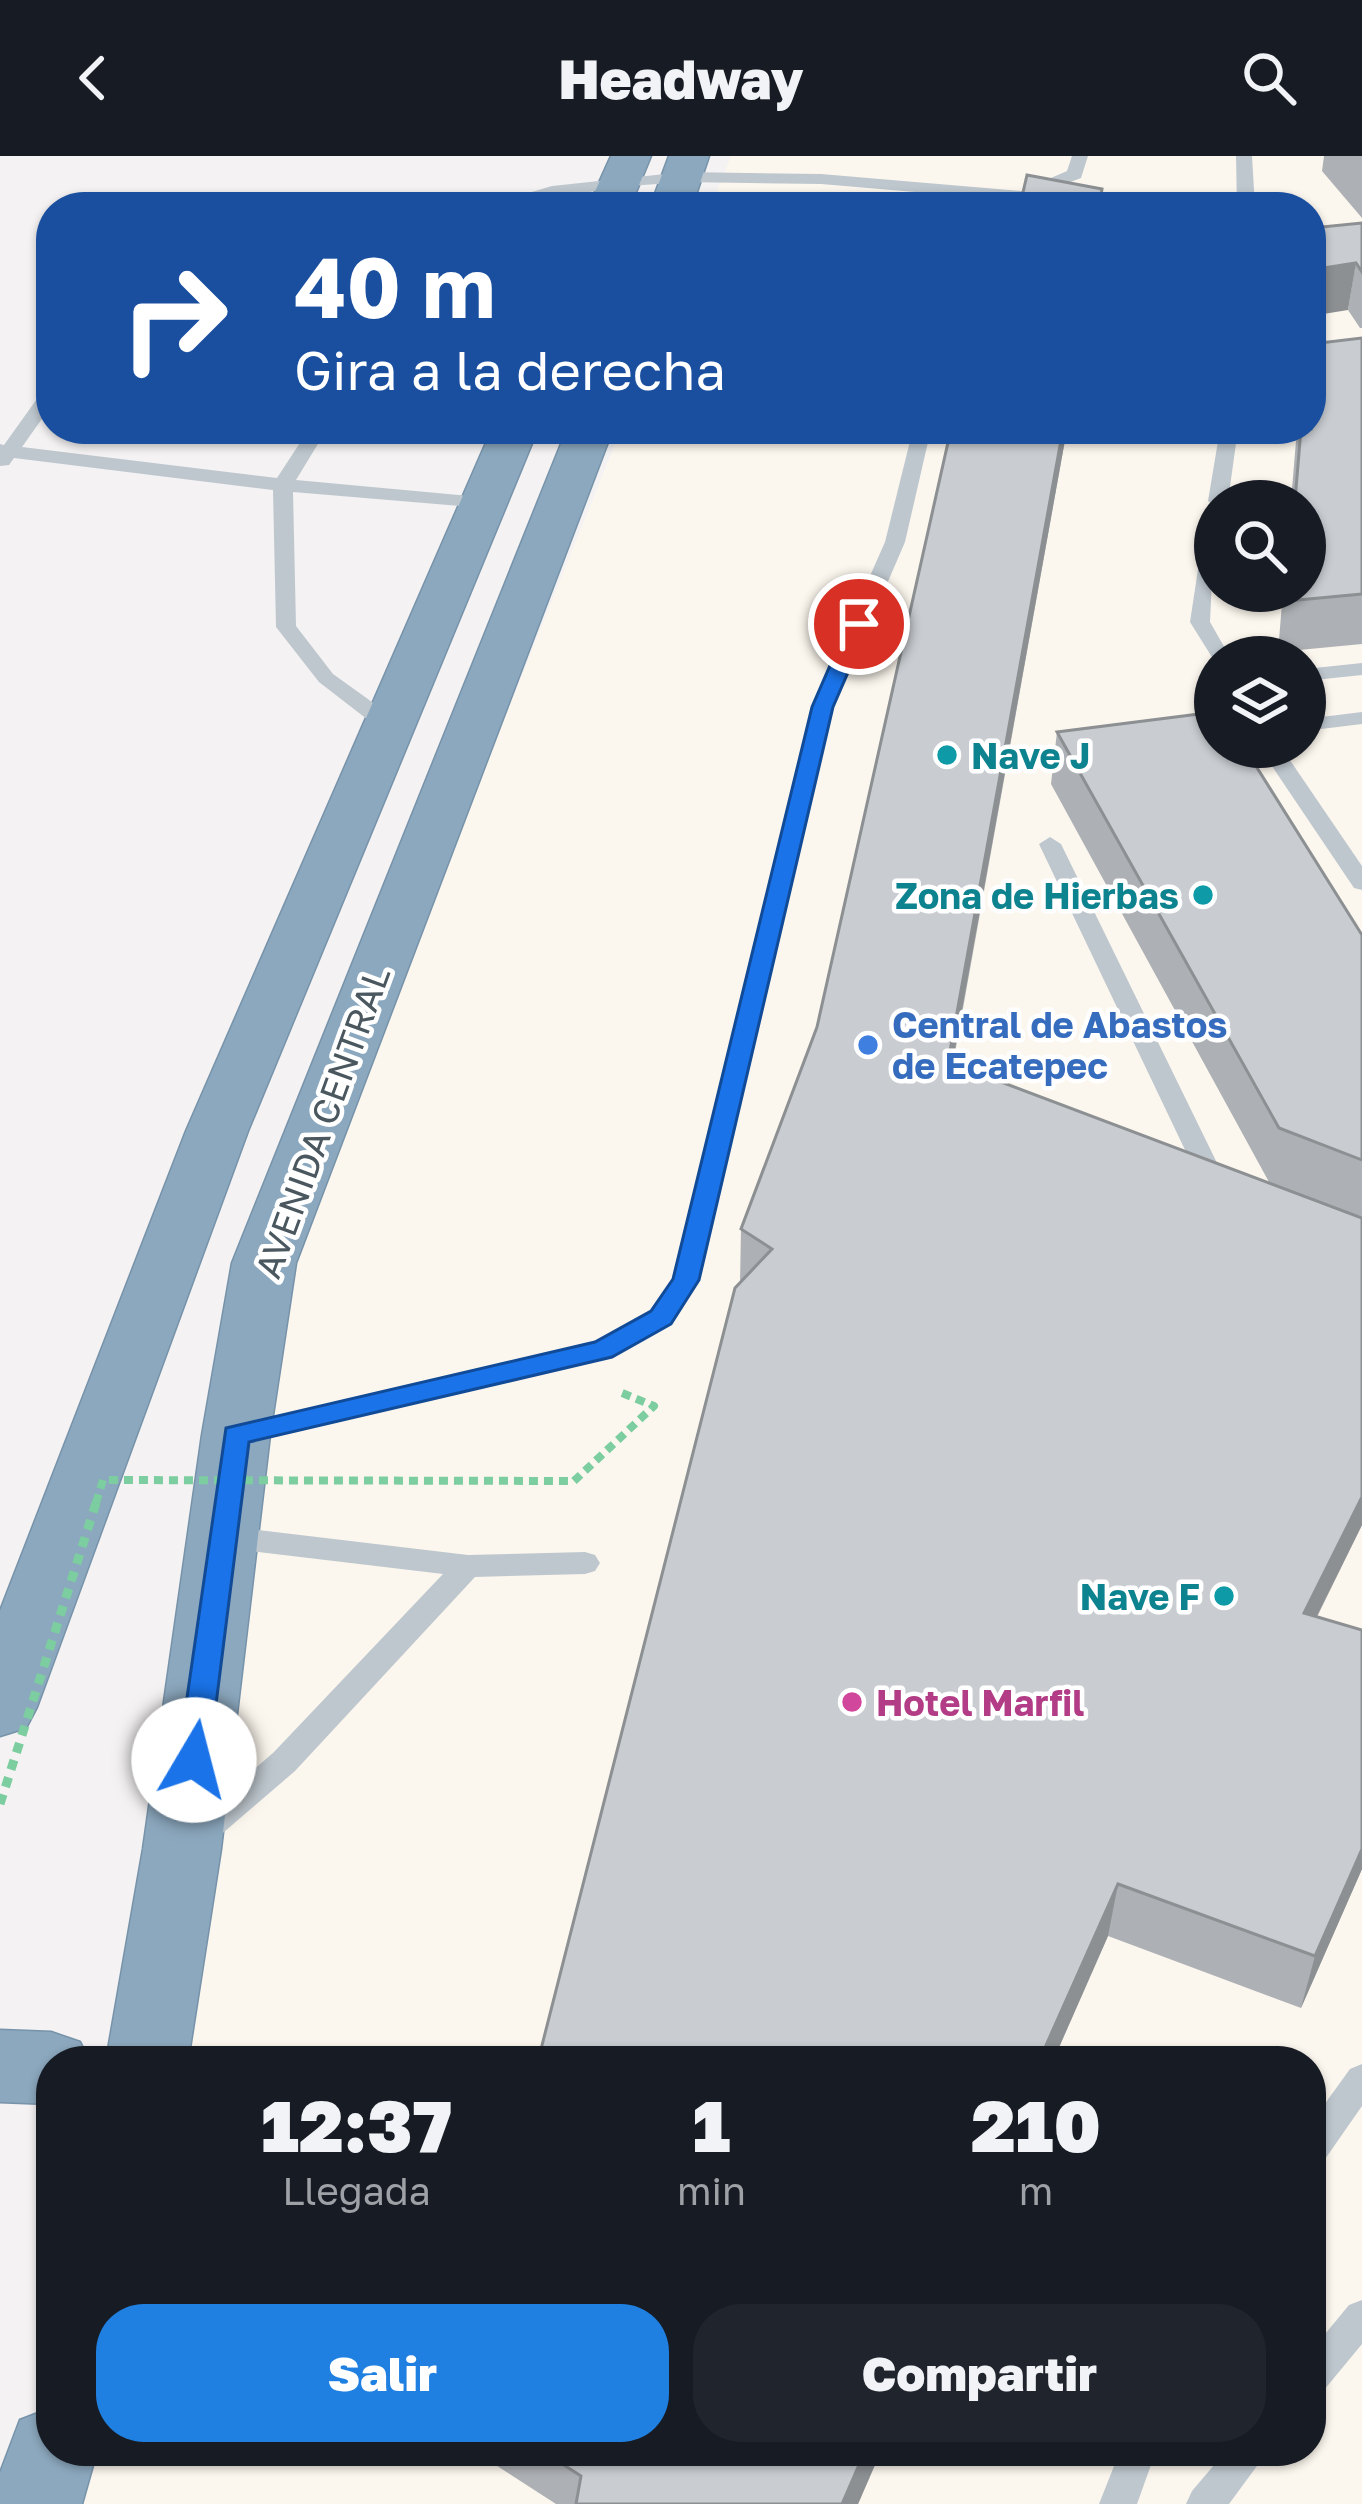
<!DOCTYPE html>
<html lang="es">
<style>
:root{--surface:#171b24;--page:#20242c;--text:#f1f3f6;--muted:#9ea1a6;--accent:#1f80e1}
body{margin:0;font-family:"Golos Text",sans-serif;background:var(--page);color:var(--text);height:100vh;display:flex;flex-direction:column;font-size:45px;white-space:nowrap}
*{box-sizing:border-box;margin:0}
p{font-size:39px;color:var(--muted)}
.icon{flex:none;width:66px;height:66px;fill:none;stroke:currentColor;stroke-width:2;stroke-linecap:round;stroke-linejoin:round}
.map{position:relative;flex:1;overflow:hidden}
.details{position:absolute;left:36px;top:1890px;width:1290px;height:420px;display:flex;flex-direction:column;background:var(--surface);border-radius:48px;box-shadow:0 3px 9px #0004}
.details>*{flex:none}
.banner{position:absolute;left:36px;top:36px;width:1290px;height:252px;border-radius:48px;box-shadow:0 3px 9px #0004;background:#1a4fa0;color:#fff;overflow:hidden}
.fabs{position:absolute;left:1194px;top:324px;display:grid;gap:24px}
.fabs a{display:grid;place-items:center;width:132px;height:132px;border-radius:50%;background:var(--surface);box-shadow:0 3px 9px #0004;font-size:60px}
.pin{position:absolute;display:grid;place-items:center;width:102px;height:102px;color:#fff;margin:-51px;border:6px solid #fff;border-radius:50%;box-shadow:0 3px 12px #0007}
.me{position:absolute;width:132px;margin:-66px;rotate:8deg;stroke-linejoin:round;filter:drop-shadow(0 0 9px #0008)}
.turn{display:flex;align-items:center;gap:42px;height:252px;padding:0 60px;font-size:54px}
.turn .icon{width:156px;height:156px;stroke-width:2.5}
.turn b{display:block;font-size:84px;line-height:102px}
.eta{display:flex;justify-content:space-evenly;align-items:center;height:204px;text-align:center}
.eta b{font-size:72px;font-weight:800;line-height:84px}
.primary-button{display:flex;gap:24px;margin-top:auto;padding:24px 60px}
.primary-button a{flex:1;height:138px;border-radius:48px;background:var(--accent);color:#fff;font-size:48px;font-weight:800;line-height:138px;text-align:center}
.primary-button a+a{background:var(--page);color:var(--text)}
header{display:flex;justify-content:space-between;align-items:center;height:156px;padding:0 60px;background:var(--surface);font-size:54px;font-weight:800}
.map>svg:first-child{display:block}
</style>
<header><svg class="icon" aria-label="back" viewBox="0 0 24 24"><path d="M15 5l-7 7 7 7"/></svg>Headway<svg class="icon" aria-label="search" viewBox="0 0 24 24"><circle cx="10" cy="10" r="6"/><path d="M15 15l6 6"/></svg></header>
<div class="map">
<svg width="1362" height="2348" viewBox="0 0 1362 2348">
<rect width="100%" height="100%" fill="#f4f2f2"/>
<path fill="#fcf7ee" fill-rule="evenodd" d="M731,0H1362V2348H70L80,2295H1311V1905H149L253,1188L621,273H1311V51H711ZM1215,345H1305V435H1215ZM1215,501H1305V591H1215Z"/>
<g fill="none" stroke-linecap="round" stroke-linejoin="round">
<g stroke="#7793aa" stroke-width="3">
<g id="highway">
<polygon points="611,0 651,0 630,51 588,51"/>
<polygon points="669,0 709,0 692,51 650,51"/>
<polygon points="492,273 538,273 248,975 37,1551 26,1572 0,1580 0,1455 186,975"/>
<polygon points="567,273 613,273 296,1107 270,1279 221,1693 188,1905 106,1905 143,1693 202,1279 232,1107"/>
<polygon points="0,1874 51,1876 80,1886 89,1905 51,1905 51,1948 0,1946"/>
<polygon points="51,2252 51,2295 97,2295 82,2348 0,2348 0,2317 20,2264"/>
</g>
</g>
<polyline stroke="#7ccd9f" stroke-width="8" stroke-dasharray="9 6" stroke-linecap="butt" points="574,1325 654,1250 622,1237"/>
<g fill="#bec7ce" fill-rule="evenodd">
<polygon points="1072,0 1088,0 1081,22 1021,45 821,28 684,26 616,31 510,51 481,51 552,30 684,16 821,18 1021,35 1067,15"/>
<polygon points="1236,0 1252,0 1255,51 1237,51"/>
<polygon points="189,41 197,46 194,51 176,51"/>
<polygon points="51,231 51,250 22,291 277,322 309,273 327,273 296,324 491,342 491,350 484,352 293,336 296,470 333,518 397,564 397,574 381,574 319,526 276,471 273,334 14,302 9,309 0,310 0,288 4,289 44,233"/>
<polygon points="913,273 931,273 905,386 834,551 695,1132 671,1168 613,1201 240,1288 230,1285 226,1278 230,1271 240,1268 595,1186 651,1154 673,1123 812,551 885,386"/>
<polygon points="1220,273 1238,273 1228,345 1215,345 1215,350 1208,345"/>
<polygon points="1215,361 1210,466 1230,501 1215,501 1215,506 1190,466 1205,367"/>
<polygon points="1362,507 1362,519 1305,525 1305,513"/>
<polygon points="1362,556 1362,568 1305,575 1305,563"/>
<polygon points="1259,591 1281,591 1362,710 1362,734 1354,732"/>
<polygon points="1050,681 1061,688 1220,1013 1236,1026 1232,1032 1214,1032 1197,1019 1039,688"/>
<polygon points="224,1370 468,1399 585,1396 595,1399 600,1407 595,1415 585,1418 475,1421 295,1615 210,1688 199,1692 188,1688 183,1679 188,1670 273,1597 443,1418 224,1392 214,1389 210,1381 214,1373"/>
<polygon points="1362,1908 1362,1950 1323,2006 1311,2010 1311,1967 1350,1913"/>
<polygon points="1362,2144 1362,2188 1324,2234 1311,2239 1311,2195 1349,2149"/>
<polygon points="1120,2295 1156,2295 1137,2348 1099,2348"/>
<polygon points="1226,2295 1268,2295 1229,2348 1186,2348 1192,2335"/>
</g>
<use href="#highway" fill="#8ca8be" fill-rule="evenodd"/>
<polyline stroke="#7ccd9f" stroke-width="8" stroke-dasharray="9 6" stroke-linecap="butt" points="96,1347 103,1324 574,1325"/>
<polyline stroke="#7ccd9f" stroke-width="9" stroke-dasharray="10 8" stroke-linecap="butt" points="0,1648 97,1344"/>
</g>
<g fill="#adb0b4">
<polygon points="1324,0 1362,0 1362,62 1322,15"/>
<polygon points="1362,67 1362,172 1360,172 1348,154"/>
<polygon points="1362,182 1362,488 1278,496 1283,435 1305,435 1305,345 1291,345 1297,273 1311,273"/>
<polygon points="951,273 1067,273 953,908 1269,1026 1051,628 1057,576 1362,779 1362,1369 1317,1461 1362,1713 1301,1852 1108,1780 1053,1905 538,1905 740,1127 741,1073 817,871"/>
<polygon points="474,2295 881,2295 858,2348 556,2348"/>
</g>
<g fill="#8d9092">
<polygon points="1356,107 1348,154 1311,160 1311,114"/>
<polygon points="1063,273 1067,273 943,959 948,906"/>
<polygon points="1362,1341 1362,1369 1292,1510 1304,1457"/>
<polygon points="1362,1693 1362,1713 1301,1852 1315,1800"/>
<polygon points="1118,1728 1108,1780 1053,1905 1039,1905"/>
<polygon points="865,2295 881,2295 858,2348 842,2348"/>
</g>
<g fill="#c9cdd1" stroke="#8d9092" stroke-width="3">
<polygon points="1027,19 1102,33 1099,51 1001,51 1002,49 1021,45"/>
<polygon points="1101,41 1185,45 1185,51 1099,51"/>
<polygon points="1362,67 1362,116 1356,107 1311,114 1311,72"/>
<polygon points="1362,182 1362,438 1287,445 1287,435 1305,435 1305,345 1295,345 1301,273 1311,273 1311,188"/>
<polygon points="951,273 1063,273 948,906 1362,1062 1362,1341 1304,1457 1362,1474 1362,1693 1315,1800 1118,1728 1039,1905 538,1905 735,1132 772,1093 741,1073 817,871"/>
<polygon points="1215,556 1215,591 1244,591 1362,779 1362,1004 1279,972 1057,576"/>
<polygon points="542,2295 865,2295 842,2348 576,2348 581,2320"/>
</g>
<polygon fill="#1a73e8" stroke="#114b97" stroke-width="3" points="859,462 869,468 833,551 699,1124 671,1168 612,1201 249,1286 209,1604 205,1613 194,1616 183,1613 178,1604 226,1272 595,1186 651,1155 673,1123 812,551 848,468"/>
<g fill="#0f9aa8" stroke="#fff" stroke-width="4.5">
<circle cx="947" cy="599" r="12"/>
<circle cx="1203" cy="739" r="12"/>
<circle cx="1224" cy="1440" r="12"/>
</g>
<circle fill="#3f7fe0" stroke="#fff" stroke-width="4.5" cx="868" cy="889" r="12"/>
<circle fill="#d1479c" stroke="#fff" stroke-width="4.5" cx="852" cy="1546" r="12"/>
<g text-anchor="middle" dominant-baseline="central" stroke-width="9" stroke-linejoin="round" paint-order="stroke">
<g font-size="36" font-weight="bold" fill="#0d838f" stroke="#fff" text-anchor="end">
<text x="971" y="599" text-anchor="start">Nave J</text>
<text x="1179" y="739">Zona de Hierbas</text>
<text x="1200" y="1440">Nave F</text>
</g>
<g font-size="36" font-weight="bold" fill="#366cbe" stroke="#fff" text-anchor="start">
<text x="892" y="868">Central de Abastos<tspan x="892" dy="41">de Ecatepec</tspan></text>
</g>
<g font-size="36" fill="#4a575f" stroke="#fff">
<text transform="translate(322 966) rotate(-70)">AVENIDA CENTRAL</text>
</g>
<g font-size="36" font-weight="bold" fill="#b23c85" stroke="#fff" text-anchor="start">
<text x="876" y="1546">Hotel Marfil</text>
</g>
</g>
</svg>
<div class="fabs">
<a><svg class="icon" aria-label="search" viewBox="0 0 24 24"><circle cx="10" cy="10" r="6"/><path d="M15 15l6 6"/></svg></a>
<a><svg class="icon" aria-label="layers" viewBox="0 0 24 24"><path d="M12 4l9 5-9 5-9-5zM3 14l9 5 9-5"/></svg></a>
</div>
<div class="pin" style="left:859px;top:468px;background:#d93025"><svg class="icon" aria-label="arrive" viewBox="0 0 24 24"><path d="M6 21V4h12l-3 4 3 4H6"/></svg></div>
<svg class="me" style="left:194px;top:1604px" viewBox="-20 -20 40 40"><circle r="19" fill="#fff"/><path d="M0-13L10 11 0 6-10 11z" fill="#1a73e8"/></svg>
<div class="banner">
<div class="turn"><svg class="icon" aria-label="right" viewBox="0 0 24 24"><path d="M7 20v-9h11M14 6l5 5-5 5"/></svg><div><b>40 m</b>Gira a la derecha</div></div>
</div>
<section class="details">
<div class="eta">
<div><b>12:37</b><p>Llegada</p></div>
<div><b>1</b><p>min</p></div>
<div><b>210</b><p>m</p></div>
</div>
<div class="primary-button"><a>Salir</a><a>Compartir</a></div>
</section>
</div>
